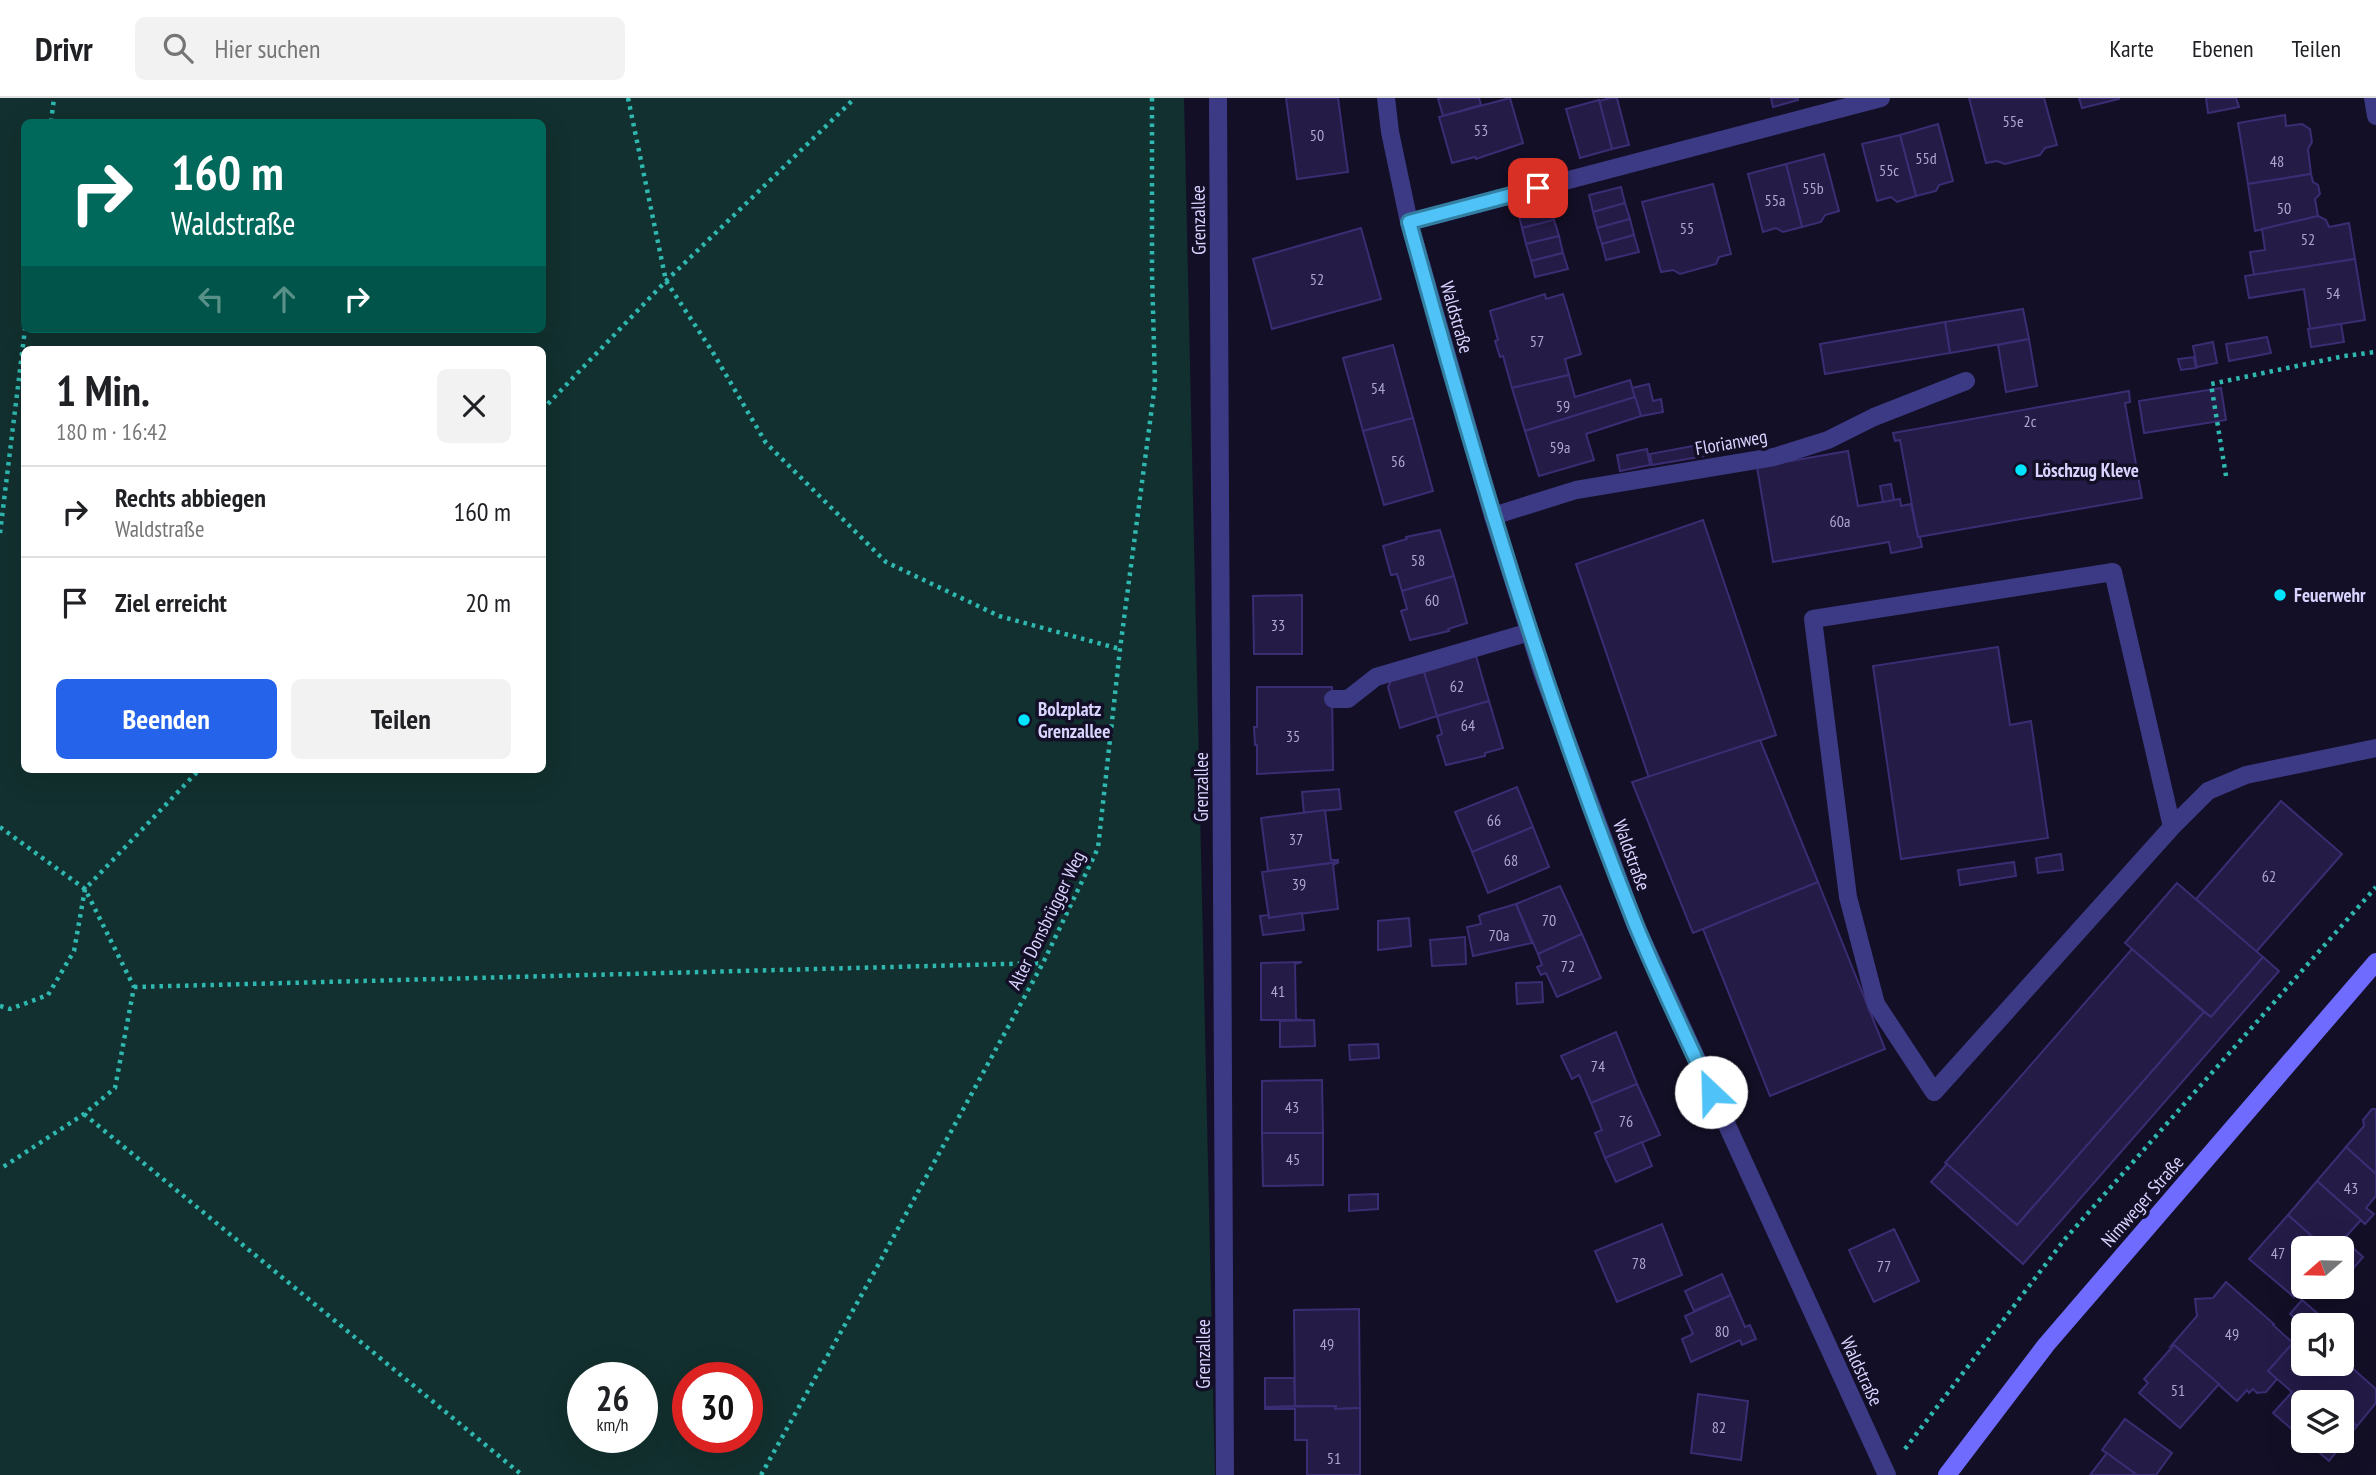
<!DOCTYPE html>
<html lang="de">
<meta charset="utf-8">
<style>
:root{--surface:#fff;--page:#f2f2f2;--text:#202124;--muted:#757577;--line:#e0e0e0;--accent:#2563eb}
body{margin:0;font-family:"PT Sans Narrow",sans-serif;background:var(--page);color:var(--text);height:100vh;display:flex;flex-direction:column;font-size:26px;white-space:nowrap}
*{box-sizing:border-box;margin:0}
p{font-size:23px;color:var(--muted)}
.icon{flex:none;width:38px;height:38px;fill:none;stroke:currentColor;stroke-width:2;stroke-linecap:round;stroke-linejoin:round}
.map{position:relative;flex:1;overflow:hidden}
.drawer{position:absolute;left:21px;top:248px;width:525px;height:427px;display:flex;flex-direction:column;background:var(--surface);border-radius:10px;box-shadow:0 7px 28px #0002}
.drawer>*{flex:none}
.guide{position:absolute;left:21px;top:21px;width:525px;height:214px;border-radius:10px;box-shadow:0 7px 28px #0002;background:#00695c;color:#fff;overflow:hidden}
.needle{width:46px;rotate:250deg}
.fabs{position:absolute;left:2291px;top:1138px;display:grid;gap:14px}
.fabs a{display:grid;place-items:center;width:63px;height:63px;border-radius:10px;background:var(--surface);box-shadow:0 7px 28px #0002;font-size:35px}
.speed{position:absolute;left:567px;top:1264px;display:flex;gap:14px;font-size:35px;font-weight:700;text-align:center}
.speed>*{display:grid;place-content:center;width:91px;height:91px;border-radius:50%;background:var(--surface);box-shadow:0 7px 28px #0002;line-height:1}
.speed small{font-size:18px;font-weight:400}
.speed .limit{border:10px solid #d22;background:#fff;color:#111}
.pin{position:absolute;display:grid;place-items:center;width:60px;height:60px;color:#fff;margin:-30px;border-radius:14px;box-shadow:0 4px 10px #0006}
.me{position:absolute;width:77px;margin:-38px;rotate:336deg;stroke-linejoin:round;filter:drop-shadow(0 0 5px #0008)}
.turn{display:flex;align-items:center;gap:24px;height:147px;padding:0 35px;font-size:32px}
.turn .icon{width:91px;height:91px;stroke-width:2.5}
.turn b{display:block;font-size:49px;line-height:60px}
.lanes{display:flex;align-items:center;height:66px;padding:0 35px;background:#0003;justify-content:center;gap:35px;direction:ltr}
.lanes .off{opacity:.35}
.round{display:grid;place-items:center;flex:none;width:74px;height:74px;border-radius:10px;background:var(--page)}
.head{display:flex;align-items:center;justify-content:space-between;height:119px;padding:0 35px}
h1{font-size:42px;font-weight:700;line-height:52px}
.button{display:flex;gap:14px;margin-top:auto;padding:14px 35px}
.button a{flex:1;height:80px;border-radius:10px;background:var(--accent);color:#fff;font-size:28px;font-weight:700;line-height:80px;text-align:center}
.button a+a{background:var(--page);color:var(--text)}
ul{padding:0;list-style:none}
li{display:flex;align-items:center;gap:21px;height:91px;padding:0 35px;border-top:2px solid var(--line)}
li div{flex:1}
li b{display:block;font-size:26px}
li em{font-style:normal}
header{display:flex;align-items:center;gap:42px;box-sizing:border-box;height:98px;padding:0 35px;background:var(--surface);border-bottom:2px solid var(--line)}
header strong{font-size:33px}
nav{display:flex;gap:38px;margin-inline-start:auto;font-size:24px}
.search{width:490px;height:63px;background:var(--page);display:flex;align-items:center;gap:18px;box-sizing:border-box;padding:0 24px;border-radius:10px;color:var(--muted);font-size:26px}
.map>svg:first-child{display:block}
</style>
<header>
<strong>Drivr</strong>
<div class="search"><svg class="icon" aria-label="search" viewBox="0 0 24 24"><circle cx="10" cy="10" r="6"/><path d="M15 15l6 6"/></svg>Hier suchen</div>
<nav><a>Karte</a><a>Ebenen</a><a>Teilen</a></nav>
</header>
<div class="map">
<svg width="2376" height="1377" viewBox="0 0 2376 1377">
<rect width="100%" height="100%" fill="#130f26"/>
<path fill="#12302f" fill-rule="evenodd" d="M0,0H1184L1215,1377H0ZM24,24H542V231H24ZM24,252H542V672H24ZM583,1279H642V1339H583ZM688,1279H747V1339H688Z"/>
<g fill="#241b47" stroke="#3b2d73" stroke-width="2">
<polygon points="1286,0 1338,0 1348,74 1297,81"/>
<polygon points="1442,0 1479,0 1481,7 1443,18 1438,1"/>
<polygon points="1510,0 1523,45 1476,61 1475,59 1452,65 1439,19"/>
<polygon points="1611,0 1617,0 1629,47 1612,51 1599,3"/>
<polygon points="1771,0 1798,0 1798,2 1773,9"/>
<polygon points="1969,0 2044,0 2057,47 2045,50 2040,57 2005,66 1997,63 1986,65"/>
<polygon points="2079,0 2119,0 2119,1 2082,10"/>
<polygon points="2206,0 2236,0 2239,9 2208,15"/>
<polygon points="1599,2 1612,51 1580,60 1566,11"/>
<polygon points="2285,17 2286,28 2302,26 2310,31 2312,44 2308,51 2311,76 2248,86 2238,25"/>
<polygon points="1938,26 1953,83 1939,87 1936,93 1916,98 1900,37"/>
<polygon points="1900,37 1916,98 1897,104 1891,99 1877,103 1862,46"/>
<polygon points="1824,56 1839,113 1825,117 1821,124 1802,129 1786,66"/>
<polygon points="1786,66 1802,129 1783,134 1776,130 1763,134 1748,76"/>
<polygon points="2311,76 2313,84 2318,87 2320,96 2315,101 2318,118 2255,133 2248,86"/>
<polygon points="1713,86 1731,156 1719,159 1716,166 1680,176 1673,172 1661,174 1642,104"/>
<polygon points="1621,89 1625,105 1593,114 1589,97"/>
<polygon points="1625,105 1630,121 1597,130 1593,114"/>
<polygon points="1550,106 1554,122 1522,130 1518,114"/>
<polygon points="2318,118 2326,122 2329,129 2349,125 2355,161 2254,177 2250,154 2265,152 2262,131"/>
<polygon points="1630,121 1634,137 1602,146 1597,130"/>
<polygon points="1554,122 1559,138 1526,146 1522,130"/>
<polygon points="1361,130 1381,201 1272,231 1253,161"/>
<polygon points="1634,137 1639,154 1606,162 1602,146"/>
<polygon points="1559,138 1563,155 1531,163 1526,146"/>
<polygon points="1563,155 1568,171 1535,179 1531,163"/>
<polygon points="2355,161 2365,222 2310,231 2304,191 2249,200 2245,178"/>
<polygon points="1545,196 1546,201 1563,196 1581,256 1565,261 1569,277 1512,290 1503,258 1500,259 1495,243 1498,242 1490,213"/>
<polygon points="2023,211 2029,241 1950,255 1945,224"/>
<polygon points="1945,224 1950,255 1825,276 1820,246"/>
<polygon points="2341,226 2344,244 2311,249 2308,231"/>
<polygon points="2267,239 2271,255 2229,263 2226,246"/>
<polygon points="2029,241 2037,288 2006,294 1998,247"/>
<polygon points="2213,244 2217,265 2197,269 2193,248"/>
<polygon points="1393,247 1413,320 1363,333 1343,260"/>
<polygon points="2194,259 2196,270 2181,272 2178,261"/>
<polygon points="1569,277 1575,299 1630,282 1635,299 1525,333 1512,290"/>
<polygon points="1649,286 1653,303 1661,301 1663,314 1641,318 1632,290"/>
<polygon points="2221,290 2226,322 2144,335 2139,303"/>
<polygon points="2129,293 2130,304 2125,305 2142,400 1918,439 1900,342 1895,343 1893,335"/>
<polygon points="1635,299 1641,318 1586,336 1594,362 1539,378 1525,333"/>
<polygon points="1413,320 1433,393 1384,407 1363,333"/>
<polygon points="1709,345 1711,357 1652,367 1650,356"/>
<polygon points="1647,351 1650,367 1620,373 1617,357"/>
<polygon points="1848,353 1858,408 1900,401 1901,408 1911,406 1918,439 1920,439 1922,449 1891,455 1889,444 1773,464 1757,369"/>
<polygon points="1891,386 1894,402 1883,404 1880,388"/>
<polygon points="1703,422 1776,637 1649,680 1576,466"/>
<polygon points="1440,432 1454,478 1402,493 1397,476 1391,477 1383,448 1407,441 1406,439"/>
<polygon points="1454,478 1467,525 1448,531 1449,533 1410,542 1401,513 1407,511 1402,493"/>
<polygon points="1302,497 1302,556 1254,556 1253,498"/>
<polygon points="1998,549 2010,627 2031,623 2048,740 1901,761 1873,568"/>
<polygon points="1476,558 1489,603 1437,618 1424,574"/>
<polygon points="1424,574 1437,618 1400,630 1388,589 1391,583"/>
<polygon points="1257,589 1332,589 1333,672 1257,676 1257,647 1255,647 1254,629 1257,629"/>
<polygon points="1489,603 1503,650 1485,655 1485,658 1446,667 1437,638 1442,636 1437,618"/>
<polygon points="1760,642 1818,784 1693,835 1632,684"/>
<polygon points="1517,689 1533,729 1472,754 1455,714"/>
<polygon points="1339,691 1341,711 1304,715 1302,694"/>
<polygon points="2281,703 2342,756 2256,854 2196,801"/>
<polygon points="1325,712 1331,762 1338,762 1338,764 1268,773 1261,720"/>
<polygon points="1533,729 1549,769 1488,795 1472,754"/>
<polygon points="2061,756 2063,772 2038,775 2036,760"/>
<polygon points="1339,764 1333,767 1338,811 1269,820 1262,774"/>
<polygon points="2014,764 2016,778 1960,787 1958,772"/>
<polygon points="1818,784 1885,951 1770,998 1703,831"/>
<polygon points="2177,785 2263,859 2211,919 2125,845"/>
<polygon points="1560,788 1582,836 1538,856 1516,806"/>
<polygon points="1516,806 1532,845 1473,858 1467,829 1481,826 1479,818 1482,816"/>
<polygon points="1302,815 1304,832 1263,837 1260,818 1269,817 1269,820"/>
<polygon points="1409,820 1411,848 1378,852 1378,823"/>
<polygon points="1582,836 1601,880 1557,899 1546,875 1541,877 1537,869 1542,867 1538,856"/>
<polygon points="1465,839 1466,866 1432,868 1430,842"/>
<polygon points="2132,851 2204,914 2017,1127 1945,1065"/>
<polygon points="2263,859 2279,873 2023,1166 1931,1084 1947,1066 2017,1127 2204,914 2211,919"/>
<polygon points="1302,864 1295,866 1296,921 1302,922 1261,922 1261,865"/>
<polygon points="1542,884 1543,904 1517,906 1516,885"/>
<polygon points="1314,922 1315,948 1280,949 1280,923"/>
<polygon points="1616,934 1637,986 1591,1005 1579,977 1572,981 1561,958"/>
<polygon points="1378,946 1379,960 1350,962 1349,947"/>
<polygon points="1322,982 1323,1035 1262,1035 1262,983"/>
<polygon points="1637,986 1660,1037 1605,1060 1595,1035 1602,1032 1591,1005"/>
<polygon points="2372,1011 2376,1011 2376,1076 2346,1049 2364,1028 2363,1022"/>
<polygon points="1262,1035 1323,1035 1323,1087 1263,1088"/>
<polygon points="1642,1044 1652,1068 1616,1084 1605,1060"/>
<polygon points="2346,1049 2376,1076 2376,1098 2366,1110 2374,1116 2365,1126 2317,1083"/>
<polygon points="2317,1083 2361,1122 2340,1145 2352,1149 2363,1159 2351,1173 2342,1165 2342,1150 2325,1150 2288,1117"/>
<polygon points="1378,1096 1378,1111 1349,1113 1349,1097"/>
<polygon points="2288,1117 2325,1150 2303,1150 2303,1188 2294,1199 2249,1161"/>
<polygon points="1662,1126 1682,1177 1617,1204 1595,1153"/>
<polygon points="1894,1131 1919,1183 1874,1204 1849,1152"/>
<polygon points="1722,1176 1731,1197 1694,1213 1685,1193"/>
<polygon points="2226,1184 2274,1226 2273,1227 2293,1245 2268,1273 2277,1281 2266,1294 2257,1295 2253,1291 2249,1295 2247,1292 2237,1303 2174,1247 2171,1248 2197,1218 2195,1201 2213,1200"/>
<polygon points="1731,1197 1745,1229 1750,1227 1756,1241 1742,1247 1740,1242 1691,1264 1682,1241 1693,1236 1685,1218"/>
<polygon points="2302,1202 2331,1227 2303,1227 2290,1216"/>
<polygon points="1359,1211 1360,1310 1335,1311 1336,1308 1295,1308 1294,1212"/>
<polygon points="2293,1245 2303,1254 2303,1265 2342,1265 2342,1261 2376,1291 2376,1305 2357,1328 2342,1315 2342,1304 2303,1304 2303,1341 2273,1315 2292,1294 2268,1273"/>
<polygon points="2174,1247 2219,1286 2180,1330 2139,1295 2148,1285 2144,1281"/>
<polygon points="1265,1280 1294,1280 1295,1308 1265,1309"/>
<polygon points="1698,1296 1748,1303 1741,1362 1691,1355"/>
<polygon points="1336,1308 1335,1311 1360,1310 1360,1377 1307,1377 1307,1342 1295,1342 1295,1311 1265,1311 1265,1309"/>
<polygon points="2342,1315 2357,1328 2343,1345 2340,1342"/>
<polygon points="2125,1321 2172,1355 2156,1377 2137,1377 2102,1352"/>
<polygon points="2305,1342 2340,1342 2343,1345 2329,1363"/>
<polygon points="2107,1355 2137,1377 2090,1377"/>
</g>
<g fill="none" stroke-linecap="round" stroke-linejoin="round">
<g stroke="#2fb8b0" stroke-width="4.5" stroke-dasharray="3.5 5" stroke-linecap="butt">
<polyline points="628,0 666,183 712,253 766,345 886,464 999,518 1120,551"/>
<polyline points="51,24 54,0"/>
<polyline points="542,312 666,183 855,0"/>
<polyline points="2226,378 2211,286 2344,258 2376,254"/>
<polyline points="0,435 25,231"/>
<polyline points="0,729 85,791 134,889 115,990 84,1016 0,1071"/>
<polyline points="134,889 1043,865"/>
<polyline points="0,908 10,911 48,897 74,853 85,791 199,672"/>
<polyline points="84,1016 522,1377"/>
<polyline points="1905,1351 2065,1141 2376,789"/>
<polyline points="761,1377 871,1180 1043,865 1098,750 1120,551 1155,286 1152,175 1152,0"/>
</g>
<g stroke="#3d3a85" stroke-width="18">
<polyline points="1409,124 1881,0"/>
<polyline points="1493,418 1576,392 1774,359 1828,342 1874,319 1966,283"/>
<polyline points="1333,601 1348,601 1376,579 1530,534"/>
<polyline points="2172,729 2113,474 1813,521 1848,799 1876,906 1934,994 2172,729 2208,693 2246,677 2376,650"/>
</g>
<g stroke="#3d3a85" stroke-width="18">
<polyline points="1218,0 1225,1377"/>
<polyline points="1386,0 1390,34 1409,124 1493,418 1542,574 1635,826 1887,1377"/>
<polyline points="2373,0 2376,18"/>
</g>
<polyline stroke="#6f6bff" stroke-width="18" points="1947,1377 2046,1247 2376,864"/>
</g>
<g fill="none" stroke-linecap="round" stroke-linejoin="round">
<g stroke="#337fa1" stroke-width="18">
<path id="route" d="M1538,90L1409,124C1474,361 1544,597 1635,825C1658,882 1686,938 1711,994"/>
</g>
<use href="#route" stroke="#4fc3f7" stroke-width="12"/>
</g>
<g fill="#00e5ff" stroke="#130f26" stroke-width="2.5">
<circle cx="2021" cy="372" r="7"/>
<circle cx="2280" cy="497" r="7"/>
<circle cx="1024" cy="622" r="7"/>
</g>
<g text-anchor="middle" dominant-baseline="central" stroke-width="7" stroke-linejoin="round" paint-order="stroke">
<g font-size="16" fill="#aca6d1">
<text x="2013" y="23">55e</text>
<text x="1481" y="32">53</text>
<text x="1317" y="37">50</text>
<text x="1926" y="60">55d</text>
<text x="2277" y="63">48</text>
<text x="1889" y="72">55c</text>
<text x="1813" y="90">55b</text>
<text x="1775" y="102">55a</text>
<text x="2284" y="110">50</text>
<text x="1687" y="130">55</text>
<text x="2308" y="141">52</text>
<text x="1317" y="181">52</text>
<text x="2333" y="195">54</text>
<text x="1537" y="243">57</text>
<text x="1378" y="290">54</text>
<text x="1563" y="308">59</text>
<text x="2030" y="323">2c</text>
<text x="1560" y="349">59a</text>
<text x="1398" y="363">56</text>
<text x="1840" y="423">60a</text>
<text x="1418" y="462">58</text>
<text x="1432" y="502">60</text>
<text x="1278" y="527">33</text>
<text x="1457" y="588">62</text>
<text x="1468" y="627">64</text>
<text x="1293" y="638">35</text>
<text x="1494" y="722">66</text>
<text x="1296" y="741">37</text>
<text x="1511" y="762">68</text>
<text x="2269" y="778">62</text>
<text x="1299" y="786">39</text>
<text x="1549" y="822">70</text>
<text x="1499" y="837">70a</text>
<text x="1568" y="868">72</text>
<text x="1278" y="893">41</text>
<text x="1598" y="968">74</text>
<text x="1292" y="1009">43</text>
<text x="1626" y="1023">76</text>
<text x="1293" y="1061">45</text>
<text x="2351" y="1090">43</text>
<text x="2278" y="1155">47</text>
<text x="1639" y="1165">78</text>
<text x="1884" y="1168">77</text>
<text x="1722" y="1233">80</text>
<text x="2232" y="1236">49</text>
<text x="1327" y="1246">49</text>
<text x="2178" y="1292">51</text>
<text x="1719" y="1329">82</text>
<text x="1334" y="1360">51</text>
</g>
<g font-size="19" fill="#d9d4ff" stroke="#130f26">
<text transform="translate(1198 122) rotate(-91)">Grenzallee</text>
<text transform="translate(1457 219) rotate(74)">Waldstraße</text>
<text transform="translate(1731 344) rotate(-10)">Florianweg</text>
<text transform="translate(1201 689) rotate(-90)">Grenzallee</text>
<text transform="translate(1632 757) rotate(70)">Waldstraße</text>
<text transform="translate(1046 822) rotate(-64)">Alter Donsbrügger Weg</text>
<text transform="translate(2142 1103) rotate(-49)">Nimweger Straße</text>
<text transform="translate(1203 1256) rotate(-90)">Grenzallee</text>
<text transform="translate(1862 1273) rotate(65)">Waldstraße</text>
</g>
<g font-size="19" font-weight="bold" fill="#d9d4ff" stroke="#130f26" text-anchor="start">
<text x="2035" y="372">Löschzug Kleve</text>
<text x="2294" y="497">Feuerwehr</text>
<text x="1038" y="611">Bolzplatz<tspan x="1038" dy="22">Grenzallee</tspan></text>
</g>
</g>
</svg>
<div class="fabs">
<a><svg class="needle" viewBox="-14 -14 28 28"><path d="M0-13l5 13h-10z" fill="#e53935"/><path d="M0 13l5-13h-10z" fill="#757577"/></svg></a>
<a><svg class="icon" aria-label="sound" viewBox="0 0 24 24"><path d="M4 9h4l5-4v14l-5-4H4zM17 9q2 3 0 6"/></svg></a>
<a><svg class="icon" aria-label="layers" viewBox="0 0 24 24"><path d="M12 4l9 5-9 5-9-5zM3 14l9 5 9-5"/></svg></a>
</div>
<div class="speed"><div>26<small>km/h</small></div><div class="limit">30</div></div>
<div class="pin" style="left:1538px;top:90px;background:#d93025"><svg class="icon" aria-label="arrive" viewBox="0 0 24 24"><path d="M6 21V4h12l-3 4 3 4H6"/></svg></div>
<svg class="me" style="left:1711px;top:994px" viewBox="-20 -20 40 40"><circle r="19" fill="#fff"/><path d="M0-13L10 11 0 6-10 11z" fill="#4fc3f7"/></svg>
<div class="guide">
<div class="turn"><svg class="icon" aria-label="right" viewBox="0 0 24 24"><path d="M7 20v-9h11M14 6l5 5-5 5"/></svg><div><b>160 m</b>Waldstraße</div></div>
<div class="lanes"><svg class="icon off" aria-label="left" viewBox="0 0 24 24"><path d="M17 20v-9H6M10 6l-5 5 5 5"/></svg><svg class="icon off" aria-label="ahead" viewBox="0 0 24 24"><path d="M12 20V5M6 11l6-6 6 6"/></svg><svg class="icon" aria-label="right" viewBox="0 0 24 24"><path d="M7 20v-9h11M14 6l5 5-5 5"/></svg></div>
</div>
<section class="drawer">
<div class="head"><div><h1>1 Min.</h1><p>180 m · 16:42</p></div><a class="round"><svg class="icon" aria-label="close" viewBox="0 0 24 24"><path d="M6 6l12 12M18 6L6 18"/></svg></a></div>
<ul>
<li><svg class="icon" aria-label="right" viewBox="0 0 24 24"><path d="M7 20v-9h11M14 6l5 5-5 5"/></svg><div><b>Rechts abbiegen</b><p>Waldstraße</p></div><em>160 m</em></li>
<li><svg class="icon" aria-label="arrive" viewBox="0 0 24 24"><path d="M6 21V4h12l-3 4 3 4H6"/></svg><div><b>Ziel erreicht</b></div><em>20 m</em></li>
</ul>
<div class="button"><a>Beenden</a><a>Teilen</a></div>
</section>
</div>
